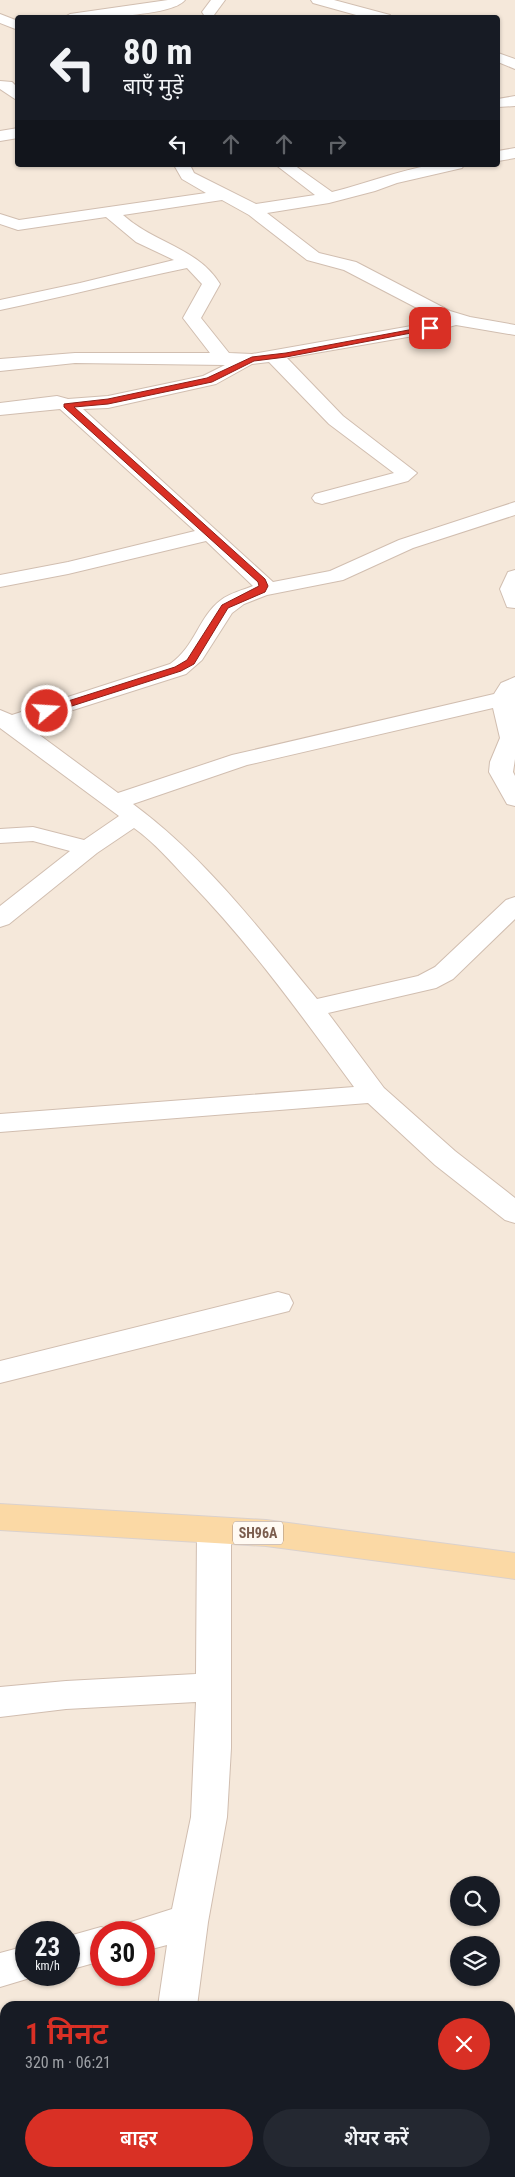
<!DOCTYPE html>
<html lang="hi">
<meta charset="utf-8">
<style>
:root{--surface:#171b24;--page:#242831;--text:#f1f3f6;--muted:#9ea1a6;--accent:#d93025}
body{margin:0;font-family:"Roboto Condensed","Noto Sans Devanagari",sans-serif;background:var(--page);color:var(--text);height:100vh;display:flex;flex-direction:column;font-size:19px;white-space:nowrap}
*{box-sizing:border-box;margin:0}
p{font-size:16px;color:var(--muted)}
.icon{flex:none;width:28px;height:28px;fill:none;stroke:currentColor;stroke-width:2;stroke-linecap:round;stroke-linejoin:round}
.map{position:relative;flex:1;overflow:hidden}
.sheet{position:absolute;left:0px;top:2001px;width:515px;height:176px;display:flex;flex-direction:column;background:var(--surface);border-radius:15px 15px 0 0;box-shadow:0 1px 4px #0004}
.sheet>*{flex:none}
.hud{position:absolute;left:15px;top:15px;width:485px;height:152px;border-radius:5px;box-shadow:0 1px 4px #0004;background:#171b24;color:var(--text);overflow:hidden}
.tools{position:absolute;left:450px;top:1876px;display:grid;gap:10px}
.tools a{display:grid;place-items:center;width:50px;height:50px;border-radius:50%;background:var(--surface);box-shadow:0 1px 4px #0004;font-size:25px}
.speed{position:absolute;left:15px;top:1921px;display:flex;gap:10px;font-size:25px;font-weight:700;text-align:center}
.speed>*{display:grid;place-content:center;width:65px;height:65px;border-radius:50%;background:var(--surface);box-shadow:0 1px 4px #0004;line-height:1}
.speed small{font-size:12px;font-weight:400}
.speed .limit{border:8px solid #d22;background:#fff;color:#111}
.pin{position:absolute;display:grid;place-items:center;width:42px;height:42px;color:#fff;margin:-21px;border-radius:10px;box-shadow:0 2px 8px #0006}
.me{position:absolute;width:55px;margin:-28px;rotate:72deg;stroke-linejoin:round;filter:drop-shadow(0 0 4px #0008)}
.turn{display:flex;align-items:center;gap:18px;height:105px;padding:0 25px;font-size:22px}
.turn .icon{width:65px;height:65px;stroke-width:2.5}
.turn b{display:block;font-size:35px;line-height:42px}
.lanes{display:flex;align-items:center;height:48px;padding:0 25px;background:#0003;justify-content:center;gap:25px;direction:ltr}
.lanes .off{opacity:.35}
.round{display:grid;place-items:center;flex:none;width:52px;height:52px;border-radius:26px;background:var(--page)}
.overview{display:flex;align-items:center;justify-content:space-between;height:85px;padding:0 25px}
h1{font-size:30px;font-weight:600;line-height:38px;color:var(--accent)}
.action{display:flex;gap:10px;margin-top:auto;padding:10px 25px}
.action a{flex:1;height:58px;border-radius:30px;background:var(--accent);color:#fff;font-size:20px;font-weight:600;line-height:58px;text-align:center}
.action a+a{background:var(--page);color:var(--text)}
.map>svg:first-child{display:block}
</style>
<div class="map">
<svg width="515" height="2177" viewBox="0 0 515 2177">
<rect width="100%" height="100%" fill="#fdf6ec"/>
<path fill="#f5e8da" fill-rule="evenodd" d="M0,0H515V2177H0ZM18,18H498V165H18ZM459,1885H491V1918H459ZM26,1932H69V1975H26ZM101,1932H144V1975H101ZM459,1945H491V1978H459ZM5,2006H510V2172H5Z"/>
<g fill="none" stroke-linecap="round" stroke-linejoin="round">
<g stroke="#d1beb0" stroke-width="2">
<g id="minor">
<path d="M168,0H185C172,17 86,18 63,18L70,14Z"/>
<polygon points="211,0 225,0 214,15 204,15 202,12"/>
<polygon points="311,0 334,0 390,15 392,18 367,18 313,3"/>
<polygon points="0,14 18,21 18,30 0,23"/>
<polygon points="498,53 515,59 515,69 498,62"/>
<polygon points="0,81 12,82 18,88 18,101 0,89"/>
<polygon points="515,96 515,106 498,107 498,99"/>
<polygon points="18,128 18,138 0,141 0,131"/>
<polygon points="515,148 515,158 498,161 498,151"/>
<path d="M174,165H190L194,173L256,204L315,195L276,165H294L332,192C366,184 398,170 433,165C443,164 454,165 464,165L462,168L397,183L375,191L329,203L267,213L319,253L356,262L450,311L470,317L515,325V335L456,325L419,335L287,358L343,416L417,473L408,481L322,504L315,502L312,498L315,494L394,473L329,424L269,362L252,364L216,384L108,408L83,409L273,582L330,571L399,540L515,502V515L413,548L343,580L267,595L244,604L232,613L202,660L186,674L26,725L118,793L232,755L494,694L501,683L515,677V759L513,772L515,776V806L507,804L489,772L490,762L500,738L493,708L247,765L133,804C205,857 260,930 317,999L418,976L435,967L506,900L515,897V919L453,979L436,988L328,1013L384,1088L455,1151L515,1198V1223L505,1220L435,1165L368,1103L0,1132V1114L354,1087C302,1016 250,944 189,881C171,862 155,843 134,828L97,853L9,924L0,927V906L70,851L33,841L0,843V829L33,827L84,840L119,816L0,728V710L12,715L170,664C196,646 198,617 221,600C230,593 243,590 253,586L206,541L68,574L0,587V575L68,562L195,531L60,409L0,415V403L57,396L68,399L108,396L203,376L225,365L75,363L0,371V359L75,353H210L183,318L202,284L187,268C124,281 63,297 0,310V300L80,283L174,260L136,242L106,217L18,230L0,224V214L19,220L206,193L182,179ZM222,200L249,215L307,260L344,270L438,319L417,325L252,354L229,353L201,318L220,284C198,248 154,243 123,215Z"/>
<polygon points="515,570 515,608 507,607 500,589 508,572"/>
<polygon points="278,1292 289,1295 293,1303 289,1311 0,1383 0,1361"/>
<polygon points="214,1517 226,1521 231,1530 231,1748 227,1817 208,1922 197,2006 158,2006 167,1945 144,1951 144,1932 126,1932 131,1922 172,1909 191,1817 196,1702 66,1709 0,1717 0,1687 66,1681 196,1674 197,1530 202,1521"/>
<polygon points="101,1927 115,1932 101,1932 101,1961 69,1970 69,1936"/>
<polygon points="26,1946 26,1975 40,1975 0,1987 0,1953"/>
<polygon points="163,2172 204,2172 205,2177 163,2177"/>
</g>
</g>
<g stroke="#dad1cd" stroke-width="2">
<g id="major">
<polygon points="0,1504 266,1520 515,1553 515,1579 266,1546 0,1530"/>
<polygon points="515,2062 515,2102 510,2104 510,2064"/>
<polygon points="371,2172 416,2172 414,2177 369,2177"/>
</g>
</g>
<use href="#minor" fill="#fff" fill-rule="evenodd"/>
<use href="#major" fill="#fbd9a5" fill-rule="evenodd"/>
</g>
<polygon fill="#d93025" stroke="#8d1f18" points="430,326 432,326 432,329 286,357 254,361 212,382 108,404 74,407 265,579 268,586 265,592 228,608 194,664 181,671 50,713 43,713 43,709 175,667 187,660 222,605 259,586 258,582 64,407 64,404 108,399 207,378 252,357 286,353"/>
<g text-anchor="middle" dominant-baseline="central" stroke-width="5" stroke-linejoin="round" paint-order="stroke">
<rect fill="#fffaf3" stroke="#a28b7f" stroke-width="1" x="233" y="1521.5" width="50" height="23" rx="4"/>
<g font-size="14" font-weight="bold" fill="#7a5c4d">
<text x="258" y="1533">SH96A</text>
</g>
</g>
</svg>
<div class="tools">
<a><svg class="icon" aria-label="search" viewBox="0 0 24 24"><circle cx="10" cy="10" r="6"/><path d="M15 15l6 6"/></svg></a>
<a><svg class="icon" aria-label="layers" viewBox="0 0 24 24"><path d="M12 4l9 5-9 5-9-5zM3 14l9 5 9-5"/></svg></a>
</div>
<div class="speed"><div>23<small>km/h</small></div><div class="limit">30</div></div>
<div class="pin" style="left:430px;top:328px;background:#d93025"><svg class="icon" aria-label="arrive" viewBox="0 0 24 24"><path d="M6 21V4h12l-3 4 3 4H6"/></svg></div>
<svg class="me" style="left:47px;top:711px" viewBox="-20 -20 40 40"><circle r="17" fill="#d93025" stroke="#fff" stroke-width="3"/><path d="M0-11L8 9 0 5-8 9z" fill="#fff"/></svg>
<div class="hud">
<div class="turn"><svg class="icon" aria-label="left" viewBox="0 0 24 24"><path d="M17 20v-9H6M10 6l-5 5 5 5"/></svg><div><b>80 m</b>बाएँ मुड़ें</div></div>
<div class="lanes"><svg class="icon" aria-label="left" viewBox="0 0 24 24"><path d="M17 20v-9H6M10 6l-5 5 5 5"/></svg><svg class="icon off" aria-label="ahead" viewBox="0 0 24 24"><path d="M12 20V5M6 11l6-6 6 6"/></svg><svg class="icon off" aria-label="ahead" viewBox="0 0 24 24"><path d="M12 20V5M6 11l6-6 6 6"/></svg><svg class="icon off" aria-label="right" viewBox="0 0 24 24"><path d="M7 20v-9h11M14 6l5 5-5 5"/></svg></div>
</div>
<section class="sheet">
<div class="overview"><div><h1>1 मिनट</h1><p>320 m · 06:21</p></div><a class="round" style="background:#d93025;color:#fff"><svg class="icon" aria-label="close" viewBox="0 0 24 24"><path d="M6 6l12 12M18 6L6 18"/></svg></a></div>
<div class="action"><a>बाहर</a><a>शेयर करें</a></div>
</section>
</div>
